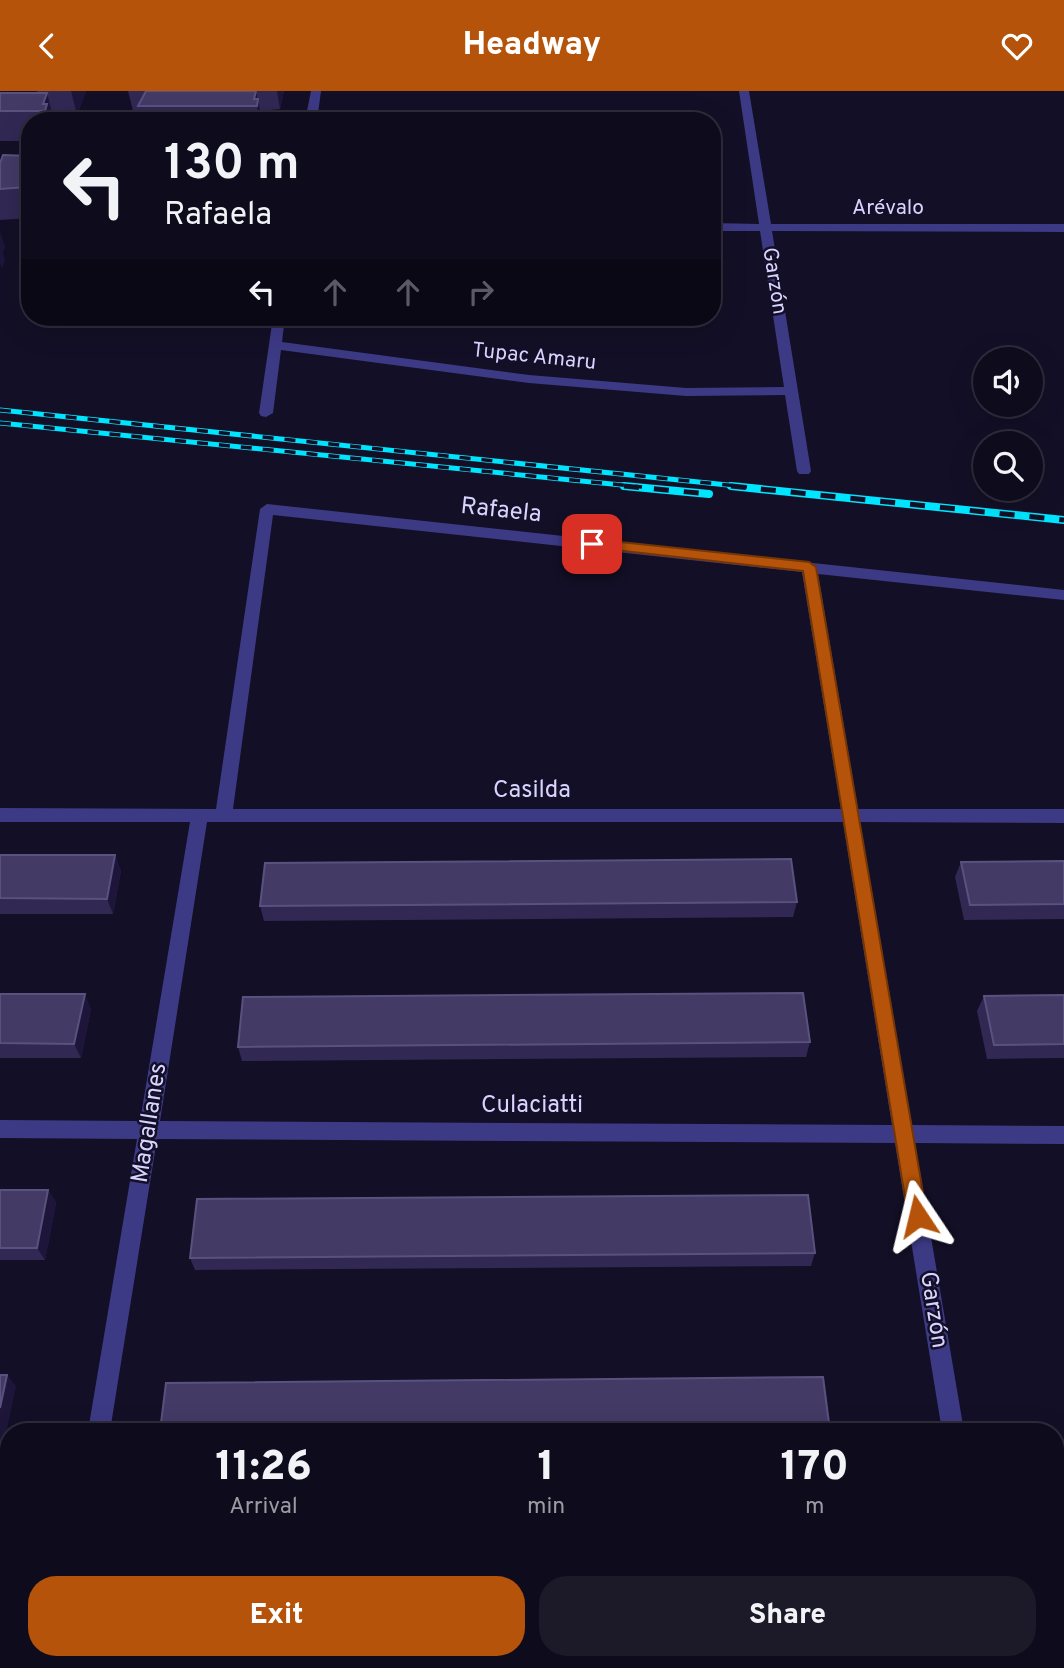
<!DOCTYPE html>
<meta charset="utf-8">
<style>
:root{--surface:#0e0b1c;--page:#1c1929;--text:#f1f3f6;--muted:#9b9ba3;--line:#2e2b3b;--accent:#b45309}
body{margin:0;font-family:Overpass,sans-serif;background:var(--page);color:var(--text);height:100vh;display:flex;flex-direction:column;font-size:26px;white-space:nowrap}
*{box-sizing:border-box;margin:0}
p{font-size:23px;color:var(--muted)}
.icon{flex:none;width:38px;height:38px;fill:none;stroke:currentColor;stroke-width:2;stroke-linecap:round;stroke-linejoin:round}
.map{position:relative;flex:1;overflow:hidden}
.details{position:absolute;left:0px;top:1332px;width:1064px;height:247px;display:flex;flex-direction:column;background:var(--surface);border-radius:28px 28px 0 0;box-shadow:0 7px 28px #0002,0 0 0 2px var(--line)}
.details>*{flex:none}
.hud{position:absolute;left:21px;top:21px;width:700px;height:214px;border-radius:28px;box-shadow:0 7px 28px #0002,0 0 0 2px var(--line);background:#0e0b1c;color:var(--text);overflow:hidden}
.controls{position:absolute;left:973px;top:256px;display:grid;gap:14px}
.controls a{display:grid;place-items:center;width:70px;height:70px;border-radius:50%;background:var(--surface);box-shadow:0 7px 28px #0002,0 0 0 2px var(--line);font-size:35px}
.pin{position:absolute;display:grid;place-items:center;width:60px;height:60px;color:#fff;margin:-30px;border-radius:14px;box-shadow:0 4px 10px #0006}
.me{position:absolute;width:77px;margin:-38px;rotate:350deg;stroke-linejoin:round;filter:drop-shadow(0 0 5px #0008)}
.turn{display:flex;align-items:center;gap:24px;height:147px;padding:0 28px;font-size:32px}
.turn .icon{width:91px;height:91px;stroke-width:2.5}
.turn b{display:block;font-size:49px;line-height:60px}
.lanes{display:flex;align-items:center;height:66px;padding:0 28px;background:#0003;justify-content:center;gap:35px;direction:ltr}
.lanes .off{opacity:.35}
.eta{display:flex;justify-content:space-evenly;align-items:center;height:119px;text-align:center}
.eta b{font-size:42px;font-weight:800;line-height:49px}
.action{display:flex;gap:14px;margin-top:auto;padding:14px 28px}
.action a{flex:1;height:80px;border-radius:28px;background:var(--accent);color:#fff;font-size:28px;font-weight:800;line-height:80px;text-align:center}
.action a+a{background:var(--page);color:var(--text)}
header{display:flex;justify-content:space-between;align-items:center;height:91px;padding:0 28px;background:var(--accent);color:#fff;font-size:32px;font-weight:800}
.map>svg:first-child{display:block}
</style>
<header><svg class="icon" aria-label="back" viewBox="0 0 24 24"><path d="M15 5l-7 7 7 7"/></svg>Headway<svg class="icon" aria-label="heart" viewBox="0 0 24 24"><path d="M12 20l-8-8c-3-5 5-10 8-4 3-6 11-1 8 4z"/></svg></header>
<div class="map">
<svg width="1064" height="1577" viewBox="0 0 1064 1577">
<rect width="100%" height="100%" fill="#130f26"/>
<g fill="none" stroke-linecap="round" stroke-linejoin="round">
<g fill="#3d3a85" fill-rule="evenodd">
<polygon points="311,0 321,0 317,30 305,30"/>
<polygon points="739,0 749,0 771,133 1064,133 1064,141 772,140 811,380 809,383 799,383 797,380 785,304 686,305 529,292 281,259 273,322 266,326 261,325 259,322 273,226 285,226 282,251 529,284 686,297 784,296 760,140 712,140 712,132 759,133"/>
<path d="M267,413L1064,499V509L818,483L858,718H1064V732L860,731L912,1034L1064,1035V1053L915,1052L964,1340H942L895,1052L157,1048L110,1340H88L137,1048L0,1047V1029L140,1030L190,731H0V717L216,718L260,418ZM273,424L802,481L841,718H233ZM207,731H843L892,1034L160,1030Z"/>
<rect x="0" y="1454" width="9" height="24"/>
<rect x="1055" y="1464" width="9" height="24"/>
<polygon points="49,1570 73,1570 72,1577 48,1577"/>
<polygon points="979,1570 1003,1570 1005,1577 981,1577"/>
</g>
<g stroke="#00e5ff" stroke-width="5">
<g id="rail-far1">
<polyline points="0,319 747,396"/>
<polyline points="0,332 642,396"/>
</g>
</g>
<g stroke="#00e5ff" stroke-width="8">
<g id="rail">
<polyline points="624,395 709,403"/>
<polyline points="731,395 1064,429"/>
</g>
</g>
<use href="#rail-far1" stroke="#130f26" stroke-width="3.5" stroke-dasharray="11" stroke-linecap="butt"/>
<use href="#rail" stroke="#130f26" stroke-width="5" stroke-dasharray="15" stroke-linecap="butt"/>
</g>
<g fill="#312854">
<polygon points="37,0 86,0 77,24 53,26 54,30 30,30 30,50 0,50 0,2 37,2"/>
<polygon points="128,0 284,0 280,18 260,20 262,30 142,30 139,20 133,20"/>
<polygon points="30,65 30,127 0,129 0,98"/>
<polygon points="0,764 115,764 121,780 113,823 0,823"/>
<polygon points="1064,770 1064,828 964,829 955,786 961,771"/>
<polygon points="797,811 793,826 264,830 260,815"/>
<polygon points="0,903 91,918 81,967 0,967"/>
<polygon points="1064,904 1064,967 987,968 977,920 984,905"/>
<polygon points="810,951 806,966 242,970 238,956"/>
<polygon points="0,1099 48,1099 56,1112 45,1169 0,1169"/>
<polygon points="815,1162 811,1175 195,1179 190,1167"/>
</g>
<g fill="#1d163a">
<polygon points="71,0 86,0 77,24"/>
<polygon points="256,0 258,10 258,8 262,30 259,30 257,15 254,8"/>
<polygon points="277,0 284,0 280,18"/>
<polygon points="47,2 54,30 47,30 45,20 43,13"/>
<polygon points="30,85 30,110 26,96"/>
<polygon points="0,141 5,156 3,162 5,169 2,178 0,173"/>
<polygon points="115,764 121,780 113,823 107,808"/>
<polygon points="85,903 91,918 81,967 74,953"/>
<polygon points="48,1099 56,1112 45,1169 37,1157"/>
<polygon points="7,1284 16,1295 2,1362 0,1359 0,1317"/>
</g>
<g fill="#433a66" stroke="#5a527e" stroke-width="2">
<polygon points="146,0 256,0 254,8 258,8 257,15 138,15"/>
<polygon points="0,2 47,2 43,13 47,13 45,20 0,20"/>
<polygon points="3,64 30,65 30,85 26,96 0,98 0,72"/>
<polygon points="0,764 115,764 107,808 0,807"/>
<polygon points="791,768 797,811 260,815 265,772"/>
<polygon points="1064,770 1064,813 970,814 961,771"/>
<polygon points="803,902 810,951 238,956 243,906"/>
<polygon points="0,903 85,903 74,953 0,952"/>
<polygon points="1064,904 1064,953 994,954 984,905"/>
<polygon points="0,1099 48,1099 37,1157 0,1157"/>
<polygon points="808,1104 815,1162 190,1167 197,1108"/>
<polygon points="0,1284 7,1284 0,1317"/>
<polygon points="823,1286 830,1340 160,1340 166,1292"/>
</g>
<polygon fill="#b45309" stroke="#753606" stroke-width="2" points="592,448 809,471 816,476 927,1125 924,1131 918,1133 911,1131 908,1125 803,480 588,456 586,453"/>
<g text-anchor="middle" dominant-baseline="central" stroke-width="5" stroke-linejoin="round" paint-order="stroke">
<g font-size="21" fill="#d9d4ff" stroke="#130f26">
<text x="888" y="117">Arévalo</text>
<text transform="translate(774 190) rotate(81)">Garzón</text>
<text transform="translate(534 266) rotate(6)">Tupac Amaru</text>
</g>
<g font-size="24" fill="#d9d4ff" stroke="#130f26">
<text transform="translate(501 420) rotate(6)">Rafaela</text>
<text x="532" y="700">Casilda</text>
<text x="532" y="1015">Culaciatti</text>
<text transform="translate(150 1032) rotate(-81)">Magallanes</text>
<text transform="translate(933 1219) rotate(81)">Garzón</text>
</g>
</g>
</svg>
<div class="controls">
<a><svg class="icon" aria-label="sound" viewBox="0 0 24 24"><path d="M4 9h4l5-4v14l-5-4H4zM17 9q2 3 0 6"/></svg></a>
<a><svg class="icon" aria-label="search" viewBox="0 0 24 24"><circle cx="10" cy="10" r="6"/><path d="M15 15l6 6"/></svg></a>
</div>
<div class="pin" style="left:592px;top:453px;background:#d93025"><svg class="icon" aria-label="arrive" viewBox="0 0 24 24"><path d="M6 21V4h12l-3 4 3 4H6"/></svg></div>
<svg class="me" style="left:918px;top:1125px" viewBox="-20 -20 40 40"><path d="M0-17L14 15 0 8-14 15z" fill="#b45309" stroke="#fff" stroke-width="4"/></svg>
<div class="hud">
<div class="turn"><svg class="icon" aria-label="left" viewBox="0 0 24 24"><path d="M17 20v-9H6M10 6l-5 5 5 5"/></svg><div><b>130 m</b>Rafaela</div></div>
<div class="lanes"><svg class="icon" aria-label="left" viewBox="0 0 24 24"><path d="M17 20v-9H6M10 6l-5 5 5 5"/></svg><svg class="icon off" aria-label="ahead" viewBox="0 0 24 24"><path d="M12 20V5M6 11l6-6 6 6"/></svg><svg class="icon off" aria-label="ahead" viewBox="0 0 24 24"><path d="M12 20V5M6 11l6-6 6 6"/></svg><svg class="icon off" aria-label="right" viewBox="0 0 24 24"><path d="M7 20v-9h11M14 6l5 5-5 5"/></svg></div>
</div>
<section class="details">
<div class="eta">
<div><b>11:26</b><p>Arrival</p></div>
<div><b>1</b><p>min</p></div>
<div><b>170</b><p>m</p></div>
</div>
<div class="action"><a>Exit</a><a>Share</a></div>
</section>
</div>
